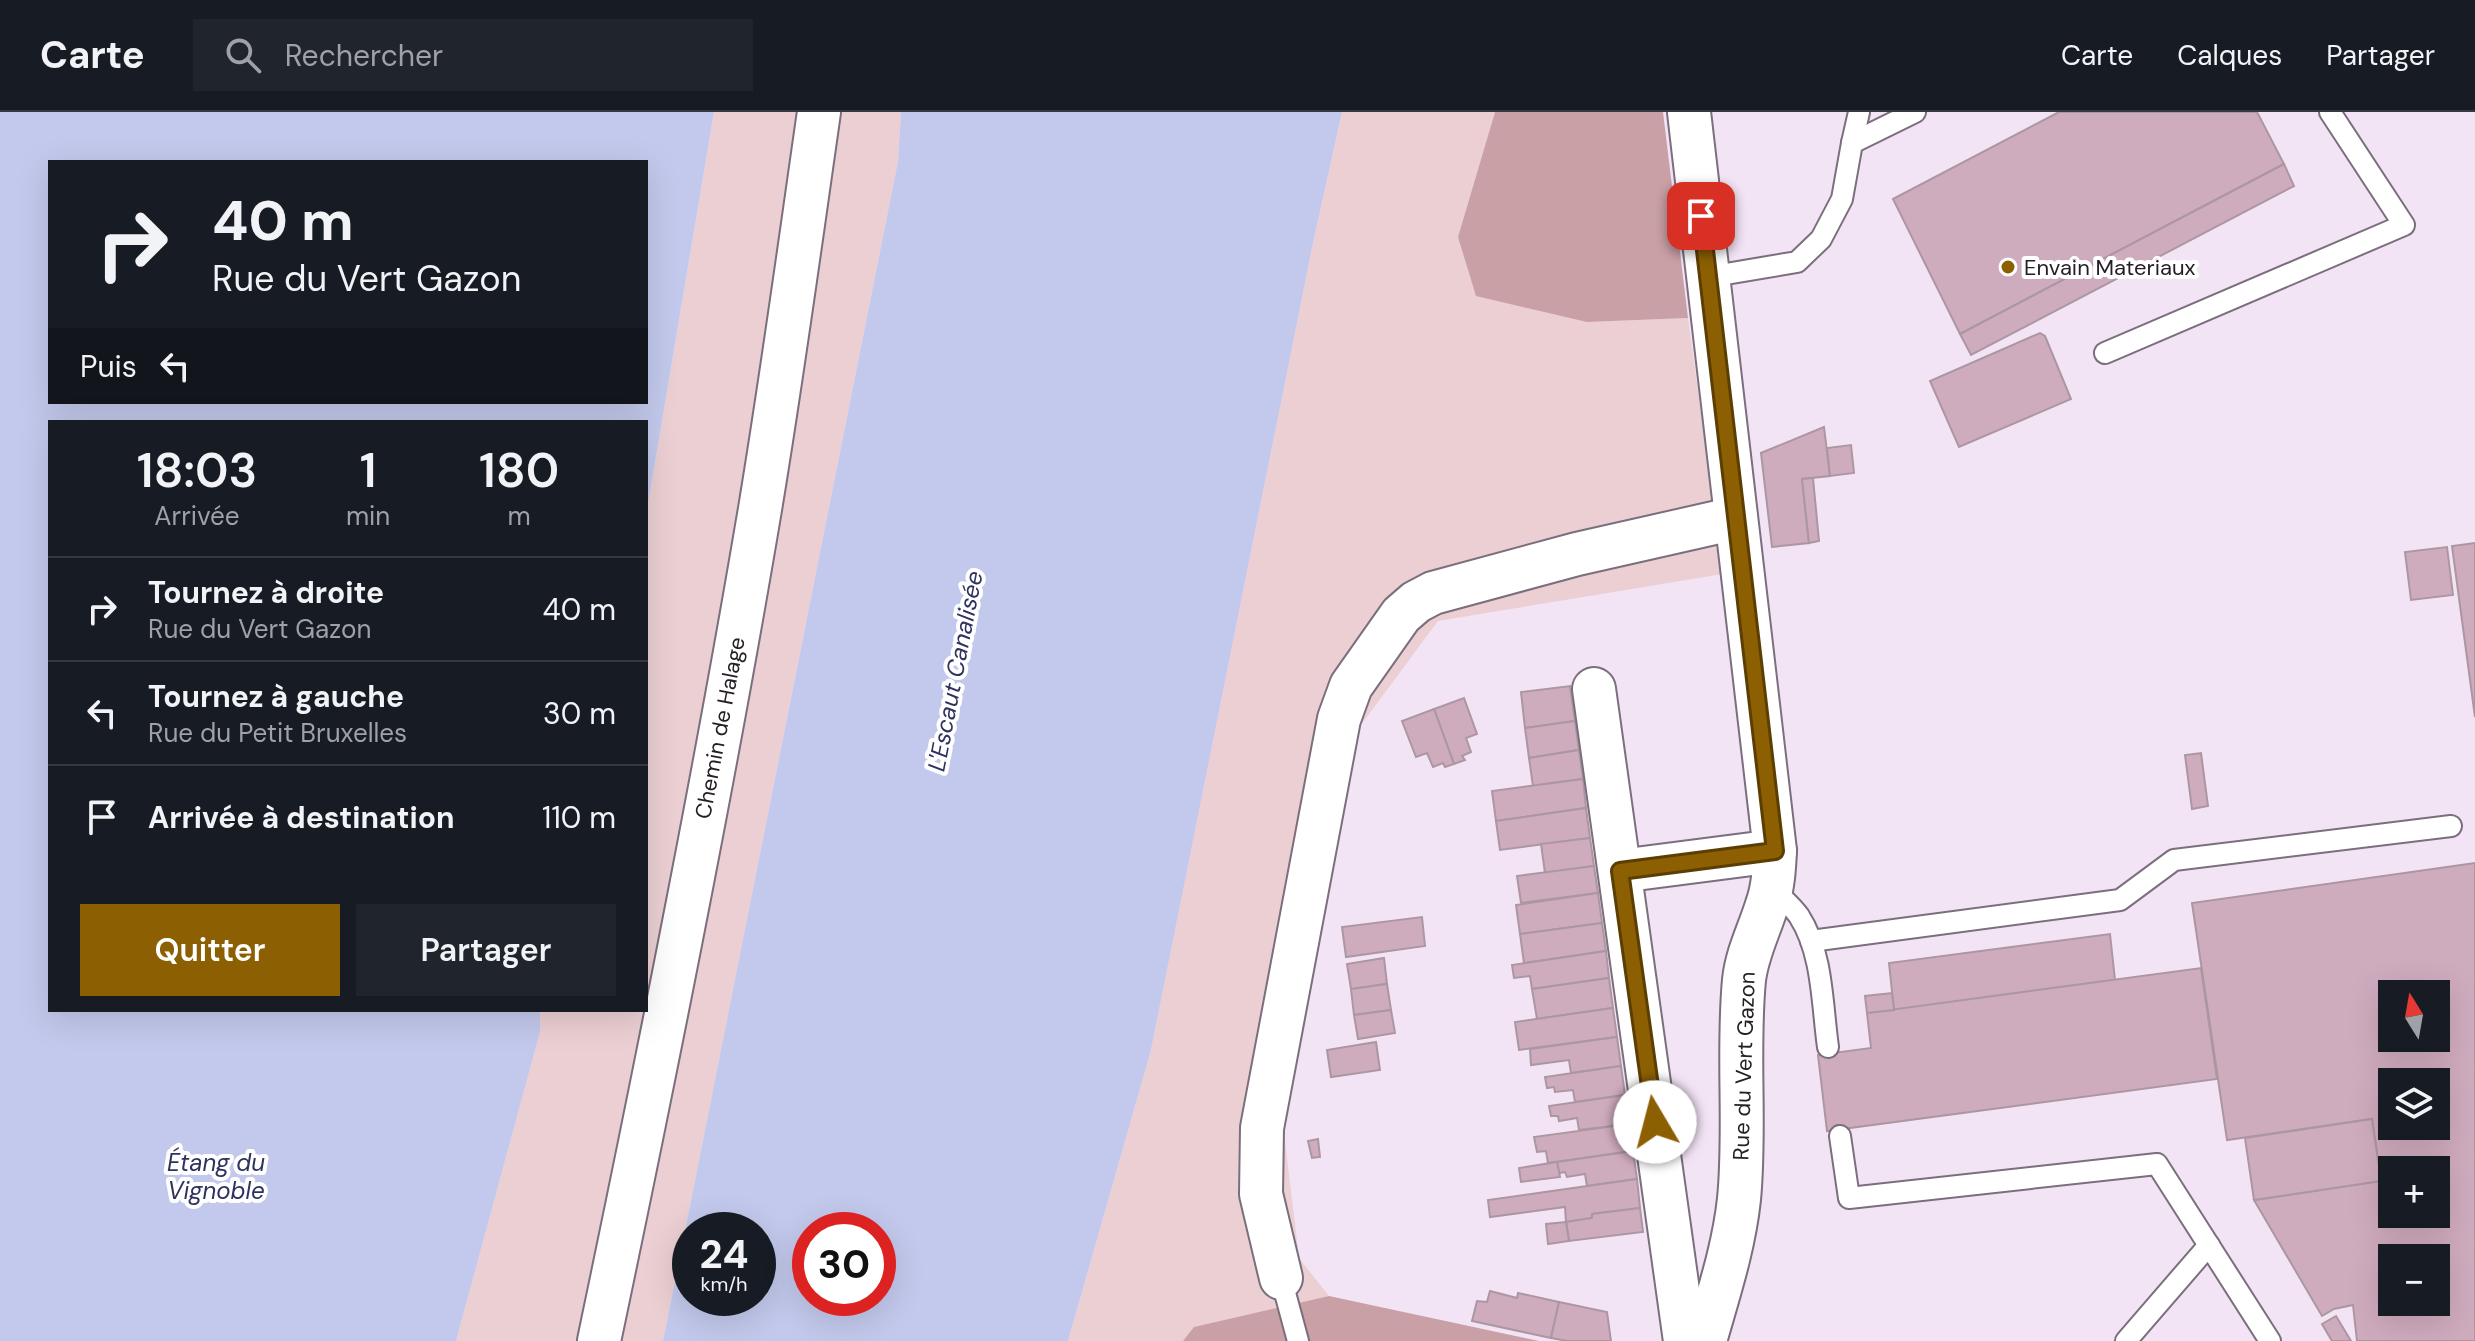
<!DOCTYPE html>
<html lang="fr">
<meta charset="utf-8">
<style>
:root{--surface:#171b24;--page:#20242c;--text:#f1f3f6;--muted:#9ea1a6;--line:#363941;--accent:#8c5f03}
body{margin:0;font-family:"DM Sans",sans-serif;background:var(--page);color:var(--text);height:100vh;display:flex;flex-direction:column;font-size:30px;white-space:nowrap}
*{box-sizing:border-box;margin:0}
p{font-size:26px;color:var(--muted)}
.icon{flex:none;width:44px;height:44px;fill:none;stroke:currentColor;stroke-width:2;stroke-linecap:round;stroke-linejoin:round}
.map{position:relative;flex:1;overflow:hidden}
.sheet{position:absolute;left:48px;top:308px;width:600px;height:592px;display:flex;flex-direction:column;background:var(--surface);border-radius:0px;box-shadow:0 8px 32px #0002}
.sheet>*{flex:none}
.banner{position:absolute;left:48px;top:48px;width:600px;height:244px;border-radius:0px;box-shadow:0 8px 32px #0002;background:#171b24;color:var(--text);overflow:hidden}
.needle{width:52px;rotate:349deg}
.tools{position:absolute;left:2378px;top:868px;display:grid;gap:16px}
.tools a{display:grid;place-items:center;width:72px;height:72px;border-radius:0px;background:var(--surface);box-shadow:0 8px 32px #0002;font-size:40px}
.speed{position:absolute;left:672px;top:1100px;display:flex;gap:16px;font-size:40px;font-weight:700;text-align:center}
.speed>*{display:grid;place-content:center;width:104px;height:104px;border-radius:50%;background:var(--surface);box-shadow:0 8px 32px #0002;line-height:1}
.speed small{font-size:20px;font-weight:400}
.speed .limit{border:12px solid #d22;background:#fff;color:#111}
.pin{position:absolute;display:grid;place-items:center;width:68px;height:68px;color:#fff;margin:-34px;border-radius:16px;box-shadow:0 4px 12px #0006}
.me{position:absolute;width:88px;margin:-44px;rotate:352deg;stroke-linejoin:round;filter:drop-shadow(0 0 6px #0008)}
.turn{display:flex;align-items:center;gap:28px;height:168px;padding:0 32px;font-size:36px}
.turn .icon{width:104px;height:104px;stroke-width:2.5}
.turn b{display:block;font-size:56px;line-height:68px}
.then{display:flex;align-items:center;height:76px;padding:0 32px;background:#0003;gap:16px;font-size:30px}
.eta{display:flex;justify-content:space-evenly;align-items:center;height:136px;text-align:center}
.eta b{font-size:48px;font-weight:600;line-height:56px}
.button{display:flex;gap:16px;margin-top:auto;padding:16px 32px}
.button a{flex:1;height:92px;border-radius:0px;background:var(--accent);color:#fff;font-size:32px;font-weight:600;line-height:92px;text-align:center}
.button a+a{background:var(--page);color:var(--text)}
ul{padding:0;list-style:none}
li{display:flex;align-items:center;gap:24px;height:104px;padding:0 32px;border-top:2px solid var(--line)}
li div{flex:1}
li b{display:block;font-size:30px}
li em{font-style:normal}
header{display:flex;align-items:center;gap:48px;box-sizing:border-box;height:112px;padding:0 40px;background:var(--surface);border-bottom:2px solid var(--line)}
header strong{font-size:38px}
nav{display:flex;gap:44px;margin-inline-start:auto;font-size:28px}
.search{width:560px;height:72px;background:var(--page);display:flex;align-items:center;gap:20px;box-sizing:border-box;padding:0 28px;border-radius:0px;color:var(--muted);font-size:30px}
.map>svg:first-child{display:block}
</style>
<header>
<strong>Carte</strong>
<div class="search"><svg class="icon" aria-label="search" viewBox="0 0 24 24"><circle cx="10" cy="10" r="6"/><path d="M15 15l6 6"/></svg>Rechercher</div>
<nav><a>Carte</a><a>Calques</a><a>Partager</a></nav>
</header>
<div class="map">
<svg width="2475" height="1229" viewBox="0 0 2475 1229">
<rect width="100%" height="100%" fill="#f3e4f5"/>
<g fill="#ebcfd3">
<polygon points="714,0 901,0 898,49 663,1229 456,1229 540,920 540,898 646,898 646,404"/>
<polygon points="1342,0 1495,0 1458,125 1587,210 1688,206 1723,462 1438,509 1355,621 1282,1004 1299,1146 1329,1184 1195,1215 1183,1229 1068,1229 1151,938 1313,131"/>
</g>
<g fill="#c9a0a6">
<polygon points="1495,0 1663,0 1688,206 1587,210 1476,184 1458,125"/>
<polygon points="1329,1184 1539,1229 1183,1229 1194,1215"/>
</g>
<g fill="#c3c9ec" fill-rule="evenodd">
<path d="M0,0H714L646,404V310H50V898H540V920L456,1229H0ZM50,50H646V290H50Z"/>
<path d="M901,0H1342L1313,131L1151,938L1068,1229H663L898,49ZM690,1118H758V1186H690ZM810,1118H878V1186H810Z"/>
</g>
<g fill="#cfabbe" stroke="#ab97a1" stroke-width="2" fill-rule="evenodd">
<polygon points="2059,0 2257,0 2284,52 1960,222 1893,87"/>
<polygon points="2284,52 2294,74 1971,243 1960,222"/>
<polygon points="2040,221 2045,224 2071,287 1959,335 1930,269"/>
<polygon points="1824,315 1830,364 1802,367 1809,431 1772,435 1761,341"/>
<polygon points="1851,333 1854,361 1830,364 1827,336"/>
<polygon points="1813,366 1819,429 1809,431 1802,367"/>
<polygon points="2475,431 2475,605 2452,434"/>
<polygon points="2447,435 2453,483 2411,488 2405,440"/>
<polygon points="1570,574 1575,609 1525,616 1521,580"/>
<polygon points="1464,586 1477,622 1466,626 1471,640 1462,644 1465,648 1454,652 1434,597"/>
<polygon points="1434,597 1454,652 1445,655 1443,651 1433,655 1427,641 1416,645 1402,609"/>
<polygon points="1575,609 1579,638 1529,646 1525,616"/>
<polygon points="1579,638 1583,667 1533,674 1529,646"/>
<polygon points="2201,641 2208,694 2192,697 2185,643"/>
<polygon points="1583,667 1586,696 1496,709 1492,679"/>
<polygon points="1586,696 1590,726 1500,738 1496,709"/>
<polygon points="1590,726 1594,754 1545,761 1541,732"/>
<path d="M2475,751V1229H2357L2353,1193L2334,1197L2322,1204L2254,1088L2381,1069L2372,1007L2227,1028L2192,791ZM2392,882H2436V926H2392ZM2392,970H2436V1014H2392ZM2392,1058H2436V1102H2392ZM2392,1146H2436V1190H2392Z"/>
<polygon points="1594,754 1598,781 1521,791 1517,764"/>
<polygon points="1598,781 1602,811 1520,822 1516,793"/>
<polygon points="1422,805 1425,834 1346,845 1342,815"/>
<polygon points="1602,811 1606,839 1524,851 1520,822"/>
<polygon points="2110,822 2115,868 1894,898 1889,851"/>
<polygon points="1606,839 1609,866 1532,877 1530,864 1514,866 1512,853"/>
<polygon points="1384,846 1387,872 1351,877 1347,852"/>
<polygon points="2201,856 2217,967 1827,1019 1818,943 1871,936 1867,901"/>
<polygon points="1609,866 1613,896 1537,907 1532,877"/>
<polygon points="1387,872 1391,898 1354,903 1351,877"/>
<polygon points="1892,881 1894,898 1867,901 1865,884"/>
<polygon points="1613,896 1617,925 1519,938 1515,910"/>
<polygon points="1391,898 1395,921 1358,927 1354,903"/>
<polygon points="1617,925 1621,954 1571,961 1569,948 1531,953 1530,937"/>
<polygon points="1376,930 1380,958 1331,965 1327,938"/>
<polygon points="1621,954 1625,983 1575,990 1573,978 1555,980 1554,975 1547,976 1545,965"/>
<polygon points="1625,983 1629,1012 1579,1018 1577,1006 1559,1009 1558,1004 1551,1004 1549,994"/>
<polygon points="2372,1007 2381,1069 2254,1088 2245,1026"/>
<polygon points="1629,1012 1633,1039 1548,1051 1546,1039 1537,1040 1534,1025"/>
<polygon points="1318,1027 1320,1045 1312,1046 1308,1029"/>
<polygon points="1633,1039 1637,1067 1587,1074 1585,1062 1567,1065 1565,1060 1559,1061 1557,1050"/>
<polygon points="1557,1050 1560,1065 1521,1070 1519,1056"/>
<polygon points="1637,1067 1640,1096 1592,1102 1592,1106 1566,1110 1565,1095 1490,1105 1488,1088"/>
<polygon points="1640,1096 1643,1120 1569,1129 1566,1110 1592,1106 1592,1102"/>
<polygon points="1566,1110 1569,1129 1548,1132 1546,1112"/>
<polygon points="1490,1179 1517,1186 1518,1181 1559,1190 1551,1226 1472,1209 1477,1189 1487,1190"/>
<polygon points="1559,1190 1607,1200 1611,1229 1567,1229 1551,1226"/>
<polygon points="2336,1204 2351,1229 2332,1229 2322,1212"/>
</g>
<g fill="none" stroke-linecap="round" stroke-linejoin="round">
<g stroke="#7b6e7d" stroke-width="24">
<g id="service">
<polyline points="1852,31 1859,0"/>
<polyline points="1708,165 1797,150 1821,127 1842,87 1852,31 1915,0"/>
<polyline points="2105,241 2404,113 2330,0"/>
<path d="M1772,776C1781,785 1792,794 1799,804C1823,841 1822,893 1828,935"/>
<polyline points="1811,829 2120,788 2174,748 2451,714"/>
<polyline points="1840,1024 1849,1086 2157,1052 2270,1229"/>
<polyline points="1281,1166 1298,1229"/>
<polyline points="2126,1229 2209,1133"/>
</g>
</g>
<g stroke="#7b6e7d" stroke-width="46">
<g id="minor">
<path d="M1689,0L1775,739C1774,758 1773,776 1767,793C1759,819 1747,841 1744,868C1737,941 1746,1015 1739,1087C1734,1135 1718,1183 1705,1229"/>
<polyline points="1594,577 1685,1229"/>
<polyline points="1620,759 1775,739"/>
<polyline points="1281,1166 1261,1082 1262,1016 1339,607 1351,574 1401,503 1416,490 1433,481 1577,442 1736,406"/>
<path d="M599,1229C657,953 713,676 760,397C782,265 800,132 819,0"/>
</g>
</g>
<use href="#service" stroke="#fff" stroke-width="20"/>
<use href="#minor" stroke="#fff" stroke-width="42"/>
</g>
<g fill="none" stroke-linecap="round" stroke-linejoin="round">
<g stroke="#5b3e02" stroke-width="20">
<polyline id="route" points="1655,1010 1620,759 1775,739 1701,104"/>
</g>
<use href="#route" stroke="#8c5f03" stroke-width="14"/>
</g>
<circle fill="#8c5f03" stroke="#fff" stroke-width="3" cx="2008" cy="155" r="8"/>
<g text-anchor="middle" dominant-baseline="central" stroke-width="8" stroke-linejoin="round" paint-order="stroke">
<g font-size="22" fill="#262026" stroke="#fff" text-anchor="start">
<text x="2024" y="155">Envain Materiaux</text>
</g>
<g font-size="22" fill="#262026" stroke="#fff">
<text transform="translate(720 616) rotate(-79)">Chemin de Halage</text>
<text transform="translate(1744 954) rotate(-88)">Rue du Vert Gazon</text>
</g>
<g font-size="24" font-style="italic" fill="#2e325f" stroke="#fff">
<text transform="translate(955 559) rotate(-79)">L'Escaut Canalisée</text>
<text x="216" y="1050">Étang du<tspan x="216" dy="28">Vignoble</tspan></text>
</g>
</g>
</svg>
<div class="tools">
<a><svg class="needle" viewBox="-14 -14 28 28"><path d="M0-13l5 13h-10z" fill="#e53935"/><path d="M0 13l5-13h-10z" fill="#9ea1a6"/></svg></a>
<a><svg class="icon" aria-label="layers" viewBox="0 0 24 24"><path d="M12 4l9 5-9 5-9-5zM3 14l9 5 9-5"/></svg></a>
<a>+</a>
<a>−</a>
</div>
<div class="speed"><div>24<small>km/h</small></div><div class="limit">30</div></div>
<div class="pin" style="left:1701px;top:104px;background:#d93025"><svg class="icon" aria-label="arrive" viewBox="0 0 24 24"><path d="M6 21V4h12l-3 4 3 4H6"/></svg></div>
<svg class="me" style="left:1655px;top:1010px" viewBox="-20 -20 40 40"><circle r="19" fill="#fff"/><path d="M0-13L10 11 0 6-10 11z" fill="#8c5f03"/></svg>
<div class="banner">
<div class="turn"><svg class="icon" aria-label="right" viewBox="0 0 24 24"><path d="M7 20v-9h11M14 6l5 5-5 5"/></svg><div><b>40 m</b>Rue du Vert Gazon</div></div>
<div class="then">Puis<svg class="icon" aria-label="left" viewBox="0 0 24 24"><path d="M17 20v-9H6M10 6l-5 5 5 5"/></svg></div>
</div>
<section class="sheet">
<div class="eta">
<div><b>18:03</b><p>Arrivée</p></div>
<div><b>1</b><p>min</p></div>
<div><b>180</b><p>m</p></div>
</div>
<ul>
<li><svg class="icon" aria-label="right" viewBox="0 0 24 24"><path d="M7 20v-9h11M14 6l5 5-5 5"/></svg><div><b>Tournez à droite</b><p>Rue du Vert Gazon</p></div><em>40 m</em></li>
<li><svg class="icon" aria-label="left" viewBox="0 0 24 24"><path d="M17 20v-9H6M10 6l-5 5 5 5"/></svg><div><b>Tournez à gauche</b><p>Rue du Petit Bruxelles</p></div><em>30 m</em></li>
<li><svg class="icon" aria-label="arrive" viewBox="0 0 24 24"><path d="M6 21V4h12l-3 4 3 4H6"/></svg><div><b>Arrivée à destination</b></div><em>110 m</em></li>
</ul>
<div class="button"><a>Quitter</a><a>Partager</a></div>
</section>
</div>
